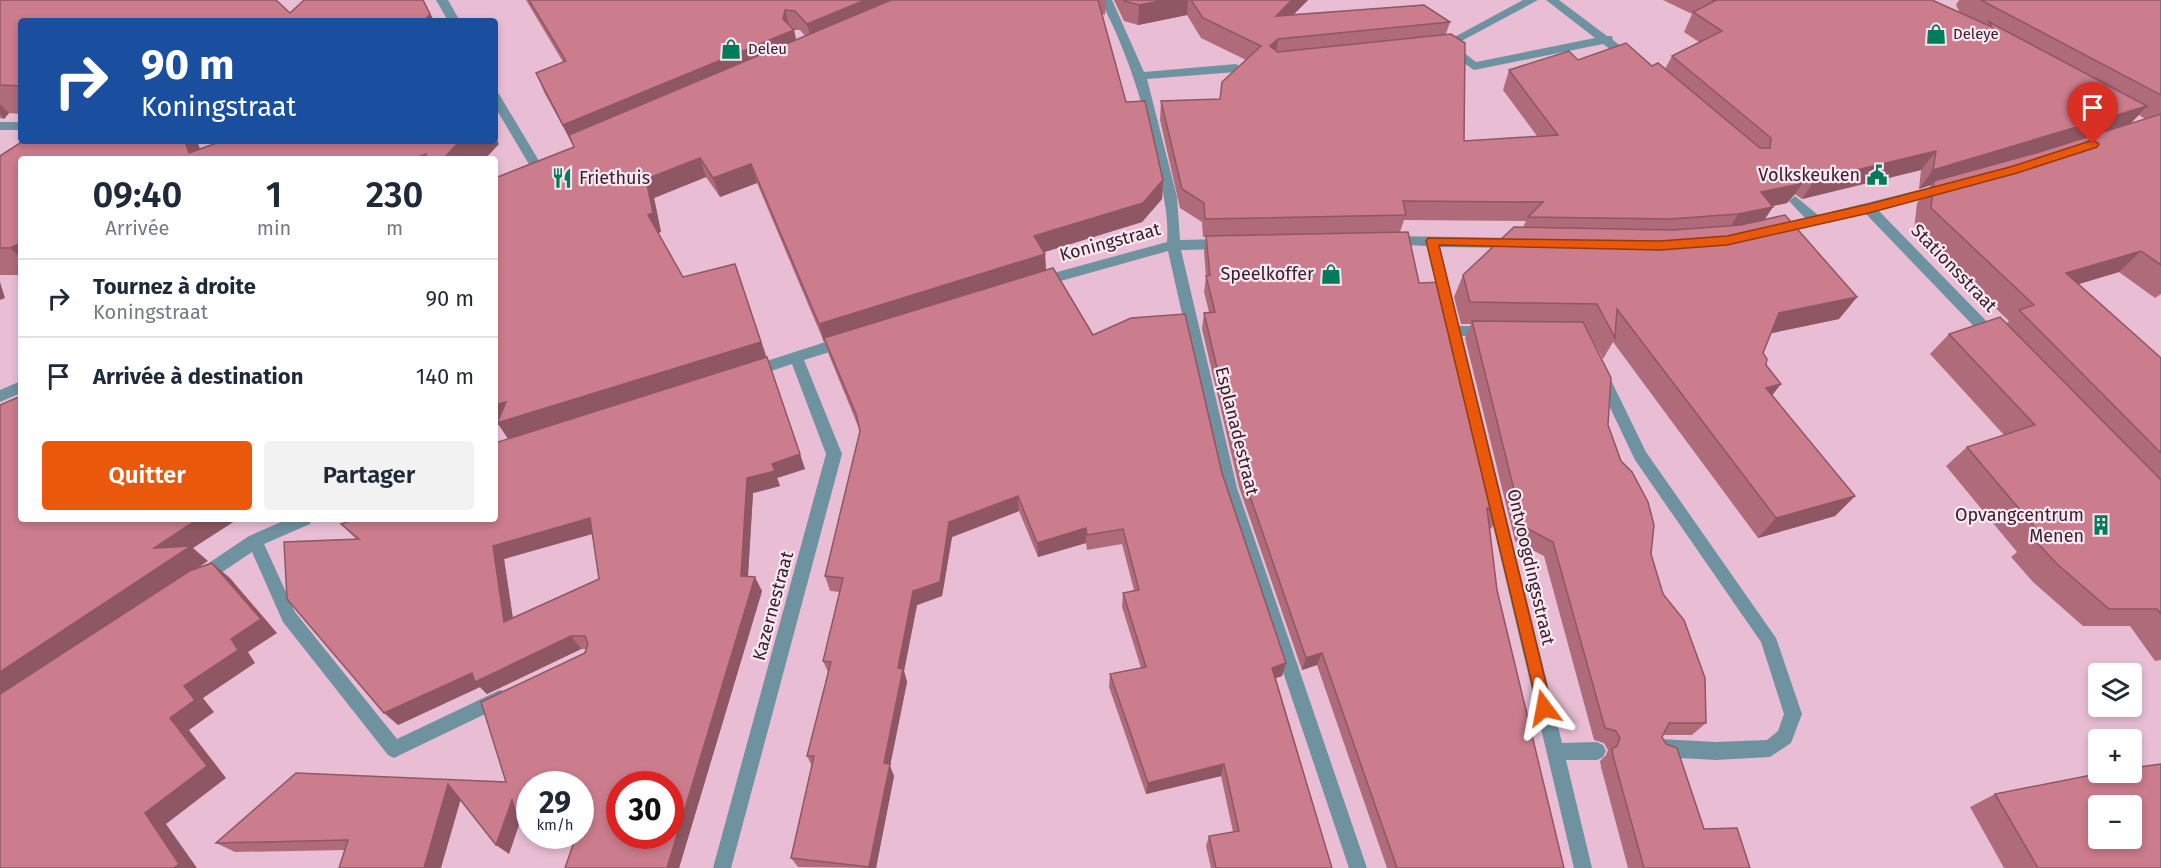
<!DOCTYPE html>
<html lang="fr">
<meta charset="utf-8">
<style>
:root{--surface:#fff;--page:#f2f2f3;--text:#1f2937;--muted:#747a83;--line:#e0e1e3;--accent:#ea580c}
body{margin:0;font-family:"Fira Sans",sans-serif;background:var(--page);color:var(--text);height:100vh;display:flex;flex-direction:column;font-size:22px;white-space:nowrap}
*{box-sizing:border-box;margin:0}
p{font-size:20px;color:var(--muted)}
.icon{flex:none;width:33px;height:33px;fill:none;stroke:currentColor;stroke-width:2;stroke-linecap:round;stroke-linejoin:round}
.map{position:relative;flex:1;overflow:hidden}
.side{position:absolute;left:18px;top:156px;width:480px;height:366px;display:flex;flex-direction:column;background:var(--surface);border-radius:6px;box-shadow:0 3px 9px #0003}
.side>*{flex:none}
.hud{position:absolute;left:18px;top:18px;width:480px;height:126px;border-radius:6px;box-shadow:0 3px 9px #0003;background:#1a4fa0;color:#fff;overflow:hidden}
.buttons{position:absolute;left:2088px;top:663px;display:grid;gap:12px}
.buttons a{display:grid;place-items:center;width:54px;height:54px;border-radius:6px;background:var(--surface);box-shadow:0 3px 9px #0003;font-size:30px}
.speed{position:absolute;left:516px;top:771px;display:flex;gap:12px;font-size:30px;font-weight:700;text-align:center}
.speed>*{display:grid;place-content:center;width:78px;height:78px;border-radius:50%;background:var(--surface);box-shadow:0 3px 9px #0003;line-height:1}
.speed small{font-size:15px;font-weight:400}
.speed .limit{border:9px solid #d22;background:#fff;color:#111}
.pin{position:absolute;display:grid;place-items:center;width:51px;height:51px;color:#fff;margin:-62px -26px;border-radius:50% 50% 50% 0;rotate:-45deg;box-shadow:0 0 6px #0007}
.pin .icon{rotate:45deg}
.me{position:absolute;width:66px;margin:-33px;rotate:347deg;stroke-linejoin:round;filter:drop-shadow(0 0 4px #0008)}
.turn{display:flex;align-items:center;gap:21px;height:126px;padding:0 24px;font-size:27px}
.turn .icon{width:78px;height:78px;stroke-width:2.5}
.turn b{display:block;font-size:42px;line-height:51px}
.eta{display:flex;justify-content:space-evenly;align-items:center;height:102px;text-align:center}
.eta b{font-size:36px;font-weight:600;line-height:42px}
.button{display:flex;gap:12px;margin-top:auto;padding:12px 24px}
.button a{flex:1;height:69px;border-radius:6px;background:var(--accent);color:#fff;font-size:24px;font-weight:600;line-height:69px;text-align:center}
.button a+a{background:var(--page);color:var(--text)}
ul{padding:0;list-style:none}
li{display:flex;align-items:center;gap:18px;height:78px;padding:0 24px;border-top:2px solid var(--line)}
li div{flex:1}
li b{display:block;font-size:22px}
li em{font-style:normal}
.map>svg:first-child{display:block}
</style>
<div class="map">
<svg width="2161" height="868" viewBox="0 0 2161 868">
<rect width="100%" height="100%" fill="#e9bed4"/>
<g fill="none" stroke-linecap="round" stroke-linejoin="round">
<g fill="#6f92a1" fill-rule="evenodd">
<polygon points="436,0 448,0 460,21 448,21"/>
<path d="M1100,0H1112L1144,72L1236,64L1242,68L1236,72L1147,79L1177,197L1180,240L1226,239L1233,244L1226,249L1181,250L1237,488L1367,868H1349L1221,488L1168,251L1039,287L1032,282L1039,277L1167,242C1169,217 1163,193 1158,169C1145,110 1129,54 1100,0Z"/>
<polygon points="1523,0 1538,0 1454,45 1476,62 1595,38 1546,0 1559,0 1607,36 1612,36 1613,40 1637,59 1635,62 1627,62 1603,44 1474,70 1445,50 1438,50 1436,47"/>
<polygon points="495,93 499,94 542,166 540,169 532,169 530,166 495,107"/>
<rect x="0" y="122" width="21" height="8"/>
<polygon points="1943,184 1948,186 1949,189 1948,192 1878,210 1999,334 2001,338 1999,342 1989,342 1865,213 1777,235 1770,230 1772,227 1805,218 1789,201 1795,196 1818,215"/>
<polygon points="1391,236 1517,238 1524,243 1517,248 1440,247 1459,326 1487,326 1494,331 1487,336 1462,336 1562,743 1597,742 1603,745 1606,751 1603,757 1597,760 1566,760 1592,868 1574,868 1427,246 1386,244 1384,241"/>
<polygon points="844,336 849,338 851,342 849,346 804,360 842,454 731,868 713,868 826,454 792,364 750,378 743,372 745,368"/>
<polygon points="1601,368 1606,370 1646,452 1776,638 1802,714 1791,743 1770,757 1716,760 1660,757 1654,754 1651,748 1654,742 1660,739 1716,742 1767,740 1778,731 1784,714 1761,642 1635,460 1594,374"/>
<polygon points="21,381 21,393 0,402 0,390"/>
<polygon points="288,519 312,519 310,524 264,544 295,612 397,739 500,690 506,692 509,698 506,704 400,755 394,758 388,755 283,622 252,552 206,583 200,585 194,583 192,578 194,573 249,536"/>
</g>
</g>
<g fill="#af6b79" fill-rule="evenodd">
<polygon points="0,0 290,13 423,0 434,21 21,21 21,114 9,113 4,119 0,118"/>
<path d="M526,0H1106L1105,15L1102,14L1126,102L1163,180L1162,199L1142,222L1044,252L1045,254L1046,270L1093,335L1222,473L1286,663L1282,676L1276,678L1332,868H1211L1206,846L1209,836L1233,832L1221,776L1146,794L1109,687L1110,674L1141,668L1122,607L1123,593L1134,590L1122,544L1087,550L1086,543L1038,557L1019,511L952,537L942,596L917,605L904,671L907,682L890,766L894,776L876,868L798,867L791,858L812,766L807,756L828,672L823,661L840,592L830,591L825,576L860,431L829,355L825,341L824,342L757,183L720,197L706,177L654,198L661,232L658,233L683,277L735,264L805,469L777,478L780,486L753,493L748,577L762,591L679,868H565L580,836V784H530V821L527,820L522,816L509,854L460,800L345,850L235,852L216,843L506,782L586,649H581L487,694L480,687L398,725L356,539L341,524L495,519L508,439L499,425L574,147L544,92L536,73L563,62ZM794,30H800L805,36L796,40ZM592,534L599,579L513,618L504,559Z"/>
<path d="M1114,0H1308L1293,15L1450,22L1446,34L1464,141L1537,136L1503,90L1509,70L1578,60L1652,66L1665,69L1672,56L1699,42L1684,32L1692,14L1663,0H1932L1960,13L1956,5L1959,0H2161V294L2155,298L2119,272L2078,284L2161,358V660L2155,661L2130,626H2083L2033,582L2011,557L2017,552L1946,466L1967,447L2004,435L1930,354L1949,334L2007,323L2009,321L1914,230L1917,203L1931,185L1919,189L1921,170L1802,199L1795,194L1787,203L1772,206L1764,220L1857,297L1839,319L1771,333L1763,353L1772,395L1855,496L1835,516L1758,538L1613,342L1603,359L1586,328L1608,425L1706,723L1692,735H1663L1662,737L1704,829L1750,868H1628L1601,767L1600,761L1606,755L1608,750L1604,743L1594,740L1544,556L1515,541L1465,338L1471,324H1461L1454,297L1463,275L1523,227L1526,221L1404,220L1400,232L1499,514L1491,529L1489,527L1497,590L1564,868H1387L1317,665L1302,670L1239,487L1202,329L1204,313L1209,312L1204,292L1206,277L1204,252L1206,237H1203L1202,222L1180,208L1160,120L1161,101L1220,99L1222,82L1246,60L1201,38L1187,15L1138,25L1124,21ZM2139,115L2145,119L2131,123Z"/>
<polygon points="499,144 21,159 21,275 0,275 0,156 200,149"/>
<polygon points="1995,794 2161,868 2004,868 1970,807"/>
</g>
<g fill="#8e5763">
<polygon points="423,0 434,21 424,21"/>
<polygon points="865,0 914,0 812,43 807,24"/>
<polygon points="1165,0 1188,0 1187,15 1138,25 1139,5"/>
<polygon points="1292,0 1308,0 1273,35 1276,16"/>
<polygon points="785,10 790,30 794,30 798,49 569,135 572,144 563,125 783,19"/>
<polygon points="1278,39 1275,59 1270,46"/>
<polygon points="0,104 9,113 4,119 0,114"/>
<polygon points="2147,106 2129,125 1933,184 1934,181 1931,185 1919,189 1933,170"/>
<polygon points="495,136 499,144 485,159 443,159 460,141 495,141"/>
<polygon points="185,141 197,141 204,159 189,153"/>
<polygon points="1936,151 1921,170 1802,199 1815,180"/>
<polygon points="426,154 429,159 413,159"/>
<polygon points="700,158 706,177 654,198 661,232 656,233 648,215 646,179"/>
<polygon points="751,164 757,183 720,197 713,178"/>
<polygon points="1808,175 1795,194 1787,203 1749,211 1761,192"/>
<polygon points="1163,180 1162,199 1142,222 1035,255 1034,236"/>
<polygon points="1773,207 1761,225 1727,233 1738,214"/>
<polygon points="21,243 21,258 10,248"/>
<polygon points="2141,251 2119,272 2046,294 2066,273"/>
<polygon points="1045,254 1046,272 824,338 825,341 824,342 819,324"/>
<polygon points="0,282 5,298 0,300"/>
<polygon points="1857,297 1839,319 1763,335 1779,313"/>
<polygon points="761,342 767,360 509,440 499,425 495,426 495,405 506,402"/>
<polygon points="1781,384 1764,406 1766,388"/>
<polygon points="800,454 805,469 777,478 780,486 753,493 747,590 741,576 747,478 772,464"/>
<polygon points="1018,496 1019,511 952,537 942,596 917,605 904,671 907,682 890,766 894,776 876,868 870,868 869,867 898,668 913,591 949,522"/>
<polygon points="1855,496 1835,516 1758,538 1776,518"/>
<polygon points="590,518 599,532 504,559 515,634 504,622 493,546"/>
<polygon points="198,519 238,519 193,548 208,561 0,700 0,672 154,548"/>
<polygon points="1086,528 1086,543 1038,557 1037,543"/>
<polygon points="212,563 230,578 277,633 248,652 255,663 203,698 214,712 189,730 226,778 166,824 197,868 174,868 145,813 170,718 184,686 231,639"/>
<polygon points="755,577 762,591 679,868 667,868"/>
<polygon points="571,636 581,649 487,694 480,687 398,725 384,713 472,673"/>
<polygon points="1322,653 1317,665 1302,670 1306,658"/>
<polygon points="1286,663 1282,676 1268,681 1272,668"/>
<polygon points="1224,764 1221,776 1146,794 1148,783"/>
<polygon points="448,784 462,795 441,868 424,868"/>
<polygon points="512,800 515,810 522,816 509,854 496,845"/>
</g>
<g fill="#cb7c8d" stroke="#8e5763" stroke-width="1.5" fill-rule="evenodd">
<polygon points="0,0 276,0 290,13 304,0 423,0 430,14 424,21 21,21 21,86 0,85"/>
<polygon points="529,0 865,0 807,24 795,11 785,10 783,19 794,30 563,125 536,73 566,61"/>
<polygon points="891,0 1098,0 1126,102 1145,101 1163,180 1143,203 1034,236 1045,254 819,324 751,164 713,178 700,158 646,179 653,213 648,215 683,277 735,264 761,342 497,423 506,402 495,405 495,178 574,147 569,135"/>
<polygon points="1124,0 1165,0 1139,5 1124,1"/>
<polygon points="1191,0 1292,0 1276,16 1424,5 1450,22 1278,39 1270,46 1278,52 1451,34 1465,43 1464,141 1558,135 1509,70 1569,51 1578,60 1626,43 1652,66 1658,63 1760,148 1770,148 1771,138 1672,56 1722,31 1693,12 1715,1 1712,0 1932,0 1992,27 1989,22 2147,106 1933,170 1936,151 1815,180 1808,175 1800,184 1761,192 1773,207 1738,214 1670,219 1528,217 1543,202 1403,201 1406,215 1205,219 1204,203 1182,189 1161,101 1220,99 1222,82 1261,46 1203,18"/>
<polygon points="1981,0 2161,0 2161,95"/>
<polygon points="2161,114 2161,265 2141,251 2066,273 2161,358 2161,453 2019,310 2034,305 1931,208 1934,181 2036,153"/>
<polygon points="23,141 185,141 189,153 222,141 460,141 443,159 425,159 426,154 413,159 21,159 21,243 10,248 0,248 0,156"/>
<polygon points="1785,215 1857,297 1779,313 1763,353 1767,359 1766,365 1781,384 1766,388 1855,496 1776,518 1617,309 1615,338 1597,304 1470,302 1463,275 1514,227 1673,230 1741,225"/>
<polygon points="1408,232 1419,283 1443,282 1499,514 1487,508 1497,590 1564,868 1397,868 1322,653 1306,658 1242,473 1204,313 1215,312 1206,276 1210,275 1206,236"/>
<polygon points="1053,268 1093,335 1131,318 1185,314 1222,473 1286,663 1272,668 1332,868 1216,868 1209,836 1239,831 1224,764 1148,783 1110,674 1146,667 1123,593 1139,590 1123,529 1087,535 1086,528 1037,543 1018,496 949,522 940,582 913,591 898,668 903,669 884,763 890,764 869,867 791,858 814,756 807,756 831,662 823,661 843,578 825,576 860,431 856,414 824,338"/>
<polygon points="2000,317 2161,480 2161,614 2157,609 2109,609 2057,564 2034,539 2042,536 1967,447 2035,425 1949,334"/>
<polygon points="1472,321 1583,322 1611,378 1608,425 1621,461 1632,472 1648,502 1654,525 1651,554 1663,594 1684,620 1705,678 1706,723 1669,723 1662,737 1666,744 1677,748 1704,829 1737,828 1750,868 1644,868 1613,756 1612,749 1617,746 1620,738 1616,731 1605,728 1553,542 1523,526"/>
<path d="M767,357L800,454L772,464L775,471L747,478L741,576L755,577L667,868H565L576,836H580V824L582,819L580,818V784H530V812L515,810L512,800L496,845L448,784L424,868H339L348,840L216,843L296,773L506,782L481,702L585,653L588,644L585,636H571L475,682L472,673L384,713L287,599L284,542L359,539L341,524L355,519H495V443ZM590,518L599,579L504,622L493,546ZM620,784H670V836H620Z"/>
<polygon points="21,396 21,519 198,519 154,548 191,546 0,672 0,405"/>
<polygon points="212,563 261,619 231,639 238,650 184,686 195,700 170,718 207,766 145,813 179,864 174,868 0,868 0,694 194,568 192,570"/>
<path d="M2161,764V868H2038L1995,794L2107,772H2132V768ZM2098,806H2132V838H2098Z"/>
</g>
<polygon fill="#ea580c" stroke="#983908" stroke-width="1.5" points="2093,140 2099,144 2097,147 2017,173 1869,213 1727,245 1660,250 1439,245 1552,708 1550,713 1544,715 1539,713 1426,241 1428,238 1660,241 1727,236 1869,204 2010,167"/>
<defs>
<g id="shop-bare" transform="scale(1.62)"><path d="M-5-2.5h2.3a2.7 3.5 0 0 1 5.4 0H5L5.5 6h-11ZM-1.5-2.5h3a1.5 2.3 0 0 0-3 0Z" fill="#007c5a" stroke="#fce6f1" stroke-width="2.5" paint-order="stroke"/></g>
<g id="civic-bare" transform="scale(1.62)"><path d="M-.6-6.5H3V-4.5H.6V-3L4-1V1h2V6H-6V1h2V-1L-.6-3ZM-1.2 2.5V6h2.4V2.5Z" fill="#007c5a" stroke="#fce6f1" stroke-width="2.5" paint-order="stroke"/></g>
<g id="restaurant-bare" transform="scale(1.62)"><path d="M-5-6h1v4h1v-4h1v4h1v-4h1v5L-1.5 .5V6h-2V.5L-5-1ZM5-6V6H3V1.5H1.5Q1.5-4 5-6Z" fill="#007c5a" stroke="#fce6f1" stroke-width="2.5" paint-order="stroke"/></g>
<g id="building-bare" transform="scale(1.62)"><path d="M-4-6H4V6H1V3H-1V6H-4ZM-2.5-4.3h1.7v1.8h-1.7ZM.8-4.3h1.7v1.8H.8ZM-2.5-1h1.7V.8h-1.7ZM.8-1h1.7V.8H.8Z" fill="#007c5a" stroke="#fce6f1" stroke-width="2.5" paint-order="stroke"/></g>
</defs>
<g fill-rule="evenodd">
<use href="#shop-bare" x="1936" y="34"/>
<use href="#shop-bare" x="731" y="49"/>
<use href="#civic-bare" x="1877" y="175"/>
<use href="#restaurant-bare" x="562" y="178"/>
<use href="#shop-bare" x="1331" y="274"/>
<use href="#building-bare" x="2101" y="525"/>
</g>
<g text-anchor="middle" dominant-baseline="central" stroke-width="4.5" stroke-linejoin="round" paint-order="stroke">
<g font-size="15" fill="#32222b" stroke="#fce6f1" text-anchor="start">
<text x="1953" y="34">Deleye</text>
<text x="748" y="49">Deleu</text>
</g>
<g font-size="18" fill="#32222b" stroke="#fce6f1" text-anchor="end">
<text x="1860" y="175">Volkskeuken</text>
<text x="579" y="178" text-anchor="start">Friethuis</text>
<text x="1314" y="274">Speelkoffer</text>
<text x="2084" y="515">Opvangcentrum<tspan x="2084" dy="21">Menen</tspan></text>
</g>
<g font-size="18" fill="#32222b" stroke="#fce6f1">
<text transform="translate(1110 242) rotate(-15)">Koningstraat</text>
<text transform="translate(1954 268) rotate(46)">Stationsstraat</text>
<text transform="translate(1237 431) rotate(76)">Esplanadestraat</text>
<text transform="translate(1531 567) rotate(77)">Ontvoogdingsstraat</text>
<text transform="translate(773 606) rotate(-75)">Kazernestraat</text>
</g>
</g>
</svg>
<div class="buttons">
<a><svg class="icon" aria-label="layers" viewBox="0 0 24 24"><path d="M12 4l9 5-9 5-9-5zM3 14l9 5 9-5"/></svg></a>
<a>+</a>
<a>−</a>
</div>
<div class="speed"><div>29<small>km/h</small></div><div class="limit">30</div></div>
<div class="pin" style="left:2093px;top:144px;background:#d93025"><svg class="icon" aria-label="arrive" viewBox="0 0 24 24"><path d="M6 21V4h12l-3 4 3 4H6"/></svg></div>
<svg class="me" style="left:1544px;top:708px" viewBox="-20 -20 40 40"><path d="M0-17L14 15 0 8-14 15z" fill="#ea580c" stroke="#fff" stroke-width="4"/></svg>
<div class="hud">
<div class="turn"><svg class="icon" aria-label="right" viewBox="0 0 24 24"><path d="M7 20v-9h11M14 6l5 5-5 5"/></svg><div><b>90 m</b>Koningstraat</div></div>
</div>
<section class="side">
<div class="eta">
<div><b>09:40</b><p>Arrivée</p></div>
<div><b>1</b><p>min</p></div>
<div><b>230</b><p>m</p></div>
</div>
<ul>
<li><svg class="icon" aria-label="right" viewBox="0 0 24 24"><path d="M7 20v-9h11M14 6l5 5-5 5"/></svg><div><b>Tournez à droite</b><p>Koningstraat</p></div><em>90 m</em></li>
<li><svg class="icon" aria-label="arrive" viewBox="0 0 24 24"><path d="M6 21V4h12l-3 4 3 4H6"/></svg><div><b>Arrivée à destination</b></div><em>140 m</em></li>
</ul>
<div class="button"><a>Quitter</a><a>Partager</a></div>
</section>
</div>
